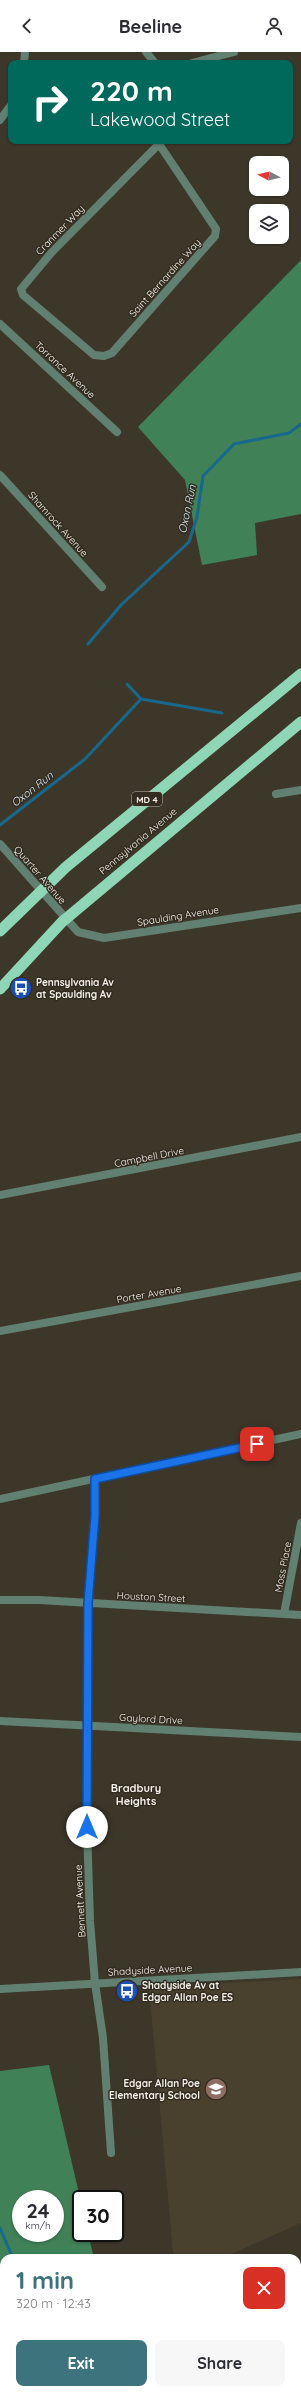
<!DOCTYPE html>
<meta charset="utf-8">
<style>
:root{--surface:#fff;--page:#f7f7f7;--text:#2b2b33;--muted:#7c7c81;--accent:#3d737c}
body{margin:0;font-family:Quicksand,sans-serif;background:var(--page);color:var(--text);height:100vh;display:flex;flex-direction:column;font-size:15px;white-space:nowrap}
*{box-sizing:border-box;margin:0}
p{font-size:13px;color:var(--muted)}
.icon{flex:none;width:22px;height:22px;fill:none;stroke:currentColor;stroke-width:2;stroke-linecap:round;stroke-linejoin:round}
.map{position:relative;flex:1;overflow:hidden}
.sheet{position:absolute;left:0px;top:2202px;width:301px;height:140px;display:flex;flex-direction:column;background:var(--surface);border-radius:12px 12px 0 0;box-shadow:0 1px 3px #0004}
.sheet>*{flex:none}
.guide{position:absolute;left:8px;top:8px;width:285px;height:84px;border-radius:8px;box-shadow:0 1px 3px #0004;background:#00695c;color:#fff;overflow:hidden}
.needle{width:26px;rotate:277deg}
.buttons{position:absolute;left:249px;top:104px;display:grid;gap:8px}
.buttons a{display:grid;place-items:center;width:40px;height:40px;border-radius:8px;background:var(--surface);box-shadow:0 1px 3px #0004;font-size:20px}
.speed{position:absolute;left:12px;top:2138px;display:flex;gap:8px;font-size:20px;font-weight:700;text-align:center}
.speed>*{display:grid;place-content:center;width:52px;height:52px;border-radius:50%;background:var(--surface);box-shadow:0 1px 3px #0004;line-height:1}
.speed small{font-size:10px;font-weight:400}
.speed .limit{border:2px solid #111;border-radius:6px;background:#fff;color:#111}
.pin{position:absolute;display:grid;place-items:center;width:34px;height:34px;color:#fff;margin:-17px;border-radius:8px;box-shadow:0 2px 6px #0006}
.me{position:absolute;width:44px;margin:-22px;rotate:0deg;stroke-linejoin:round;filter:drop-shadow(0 0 3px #0008)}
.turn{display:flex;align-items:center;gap:14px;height:84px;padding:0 16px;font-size:18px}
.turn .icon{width:52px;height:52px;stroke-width:2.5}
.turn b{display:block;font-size:28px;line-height:34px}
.round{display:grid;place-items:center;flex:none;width:42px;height:42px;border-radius:8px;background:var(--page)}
.headline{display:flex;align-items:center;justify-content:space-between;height:68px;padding:0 16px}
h1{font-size:24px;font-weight:800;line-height:30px;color:var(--accent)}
.primary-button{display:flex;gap:8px;margin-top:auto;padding:8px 16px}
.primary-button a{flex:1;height:46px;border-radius:8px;background:var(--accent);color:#fff;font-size:16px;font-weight:800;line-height:46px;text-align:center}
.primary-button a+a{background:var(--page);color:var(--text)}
header{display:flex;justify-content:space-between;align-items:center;height:52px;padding:0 16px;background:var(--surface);font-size:18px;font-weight:800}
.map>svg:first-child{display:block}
</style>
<header><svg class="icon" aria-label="back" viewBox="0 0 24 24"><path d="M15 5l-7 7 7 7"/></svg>Beeline<svg class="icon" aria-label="person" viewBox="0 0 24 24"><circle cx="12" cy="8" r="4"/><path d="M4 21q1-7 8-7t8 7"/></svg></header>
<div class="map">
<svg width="301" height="2342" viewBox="0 0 301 2342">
<rect width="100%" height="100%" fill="#3d372a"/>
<polygon fill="#4a402e" points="301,1927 301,2171 222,2206 179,2206 173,2200 149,1935"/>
<polygon fill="#376f4b" points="297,2327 301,2330 301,2342 47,2342 46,2338 297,2338"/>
<g fill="#408157" fill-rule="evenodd">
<polygon points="301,208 301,462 255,471 257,503 202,513 185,428 138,375"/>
<path d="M49,2013L81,2150V2181H88L94,2206H4V2274L0,2275V2019ZM21,2147H55V2181H21Z"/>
</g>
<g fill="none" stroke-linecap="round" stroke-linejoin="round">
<g stroke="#18688e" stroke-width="3">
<polyline points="88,592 121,553 189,490 197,465 203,424 234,392 289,381 301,372"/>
<polyline points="127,632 141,647"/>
<polyline points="0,773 85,707 141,647 222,661"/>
<polyline points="0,2176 13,2206"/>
<polyline points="19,2338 20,2342"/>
</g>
<g stroke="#618071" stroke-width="8">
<polyline points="146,0 155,11"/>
<polyline points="24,11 25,0"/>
<polyline points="192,11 234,0"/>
<polyline points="0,68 11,53"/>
<polygon points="159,92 216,177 215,184 112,301 104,304 94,303 23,243 21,237 52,200"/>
<polyline points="0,272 117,380"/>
<polyline points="0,423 102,535"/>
<polyline points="276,742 301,738"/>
<polyline points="0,792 78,880 104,886 301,856"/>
<polyline points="0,1143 301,1085"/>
<polyline points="0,1279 301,1224"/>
<polyline points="95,1427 95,1463 88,1551 87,1775 90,1869 95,1931 103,1986 111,2101"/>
<polyline points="0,1447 301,1382"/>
<polyline points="0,1548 39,1548 301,1563"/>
<polyline points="284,1562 301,1471"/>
<polyline points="0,1669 301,1685"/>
</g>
<polyline stroke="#618071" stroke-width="8" points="0,1937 301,1920"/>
<g stroke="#8ed6b5" stroke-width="11">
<polyline points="0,879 66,815 301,622"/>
<polyline points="0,937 62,870 301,670"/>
</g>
</g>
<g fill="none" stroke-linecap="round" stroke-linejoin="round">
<g stroke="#114b97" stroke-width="10">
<polyline id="route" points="87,1775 88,1551 95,1464 95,1427 257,1392"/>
</g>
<use href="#route" stroke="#1a73e8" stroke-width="7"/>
</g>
<defs>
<g id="bus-disc" transform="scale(1.15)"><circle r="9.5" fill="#1a4fb4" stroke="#332c21"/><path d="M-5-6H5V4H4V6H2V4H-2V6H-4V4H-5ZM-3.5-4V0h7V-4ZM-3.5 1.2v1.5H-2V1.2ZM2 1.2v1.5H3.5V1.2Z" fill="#fff"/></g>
<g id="school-disc" transform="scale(1.15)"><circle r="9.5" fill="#8d6e63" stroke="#332c21"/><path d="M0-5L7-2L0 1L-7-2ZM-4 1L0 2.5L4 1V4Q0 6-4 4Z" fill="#fff"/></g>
</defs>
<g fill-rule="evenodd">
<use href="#bus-disc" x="21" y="936"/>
<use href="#bus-disc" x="127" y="1939"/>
<use href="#school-disc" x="216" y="2037"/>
</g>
<g text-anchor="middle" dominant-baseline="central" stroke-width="3" stroke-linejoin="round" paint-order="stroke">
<rect fill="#332c21" stroke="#bcb7ae" stroke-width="1" x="132" y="740" width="30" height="14" rx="3"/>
<g font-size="9" font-weight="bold" fill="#f6f2eb">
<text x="147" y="747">MD 4</text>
</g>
<g font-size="10" fill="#f6f2eb" stroke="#332c21">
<text transform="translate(60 178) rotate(-46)">Cranmer Way</text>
<text transform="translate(165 226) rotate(-48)">Saint Bernardine Way</text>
<text transform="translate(65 318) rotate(43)">Torrance Avenue</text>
<text transform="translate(58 472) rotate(48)">Shamrock Avenue</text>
<text transform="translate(138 789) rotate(-40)">Pennsylvania Avenue</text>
<text transform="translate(40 823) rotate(49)">Quarter Avenue</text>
<text transform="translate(178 864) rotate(-9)">Spaulding Avenue</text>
<text transform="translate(149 1105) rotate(-11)">Campbell Drive</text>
<text transform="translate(149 1242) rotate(-10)">Porter Avenue</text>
<text transform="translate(283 1515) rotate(-79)">Moss Place</text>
<text transform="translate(151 1545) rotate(3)">Houston Street</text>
<text transform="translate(151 1667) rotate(3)">Gaylord Drive</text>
<text transform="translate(80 1849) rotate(-93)">Bennett Avenue</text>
<text transform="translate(150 1918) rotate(-3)">Shadyside Avenue</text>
</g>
<g font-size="10" font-weight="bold" fill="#f6f2eb" stroke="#332c21" text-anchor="start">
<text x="36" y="930">Pennsylvania Av<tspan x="36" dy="12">at Spaulding Av</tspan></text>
<text x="142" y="1933">Shadyside Av at<tspan x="142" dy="12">Edgar Allan Poe ES</tspan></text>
<text x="200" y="2031" text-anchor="end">Edgar Allan Poe<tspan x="200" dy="12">Elementary School</tspan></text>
</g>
<g font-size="11" font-style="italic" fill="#d5e7f2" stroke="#332c21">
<text transform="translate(187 457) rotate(-78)">Oxon Run</text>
<text transform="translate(32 737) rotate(-38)">Oxon Run</text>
</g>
<g font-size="11" font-weight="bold" fill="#f6f2eb" stroke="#332c21">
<text x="136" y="1736">Bradbury<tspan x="136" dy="13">Heights</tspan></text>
</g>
</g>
</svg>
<div class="buttons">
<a><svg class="needle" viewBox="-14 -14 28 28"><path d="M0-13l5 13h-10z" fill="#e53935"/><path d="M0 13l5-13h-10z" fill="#7c7c81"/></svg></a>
<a><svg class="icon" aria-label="layers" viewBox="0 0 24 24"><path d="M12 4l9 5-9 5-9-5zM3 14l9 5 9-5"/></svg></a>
</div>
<div class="speed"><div>24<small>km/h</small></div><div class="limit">30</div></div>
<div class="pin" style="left:257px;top:1392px;background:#d93025"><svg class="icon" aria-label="arrive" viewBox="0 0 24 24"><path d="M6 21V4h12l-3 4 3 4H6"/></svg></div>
<svg class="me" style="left:87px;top:1775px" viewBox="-20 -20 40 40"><circle r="19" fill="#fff"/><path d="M0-13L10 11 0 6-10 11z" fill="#1a73e8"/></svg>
<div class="guide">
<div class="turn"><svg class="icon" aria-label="right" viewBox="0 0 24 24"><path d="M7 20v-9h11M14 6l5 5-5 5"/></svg><div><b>220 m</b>Lakewood Street</div></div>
</div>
<section class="sheet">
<div class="headline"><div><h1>1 min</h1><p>320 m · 12:43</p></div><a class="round" style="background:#d93025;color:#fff"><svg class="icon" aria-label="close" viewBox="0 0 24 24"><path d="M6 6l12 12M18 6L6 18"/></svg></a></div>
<div class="primary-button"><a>Exit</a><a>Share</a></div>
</section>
</div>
